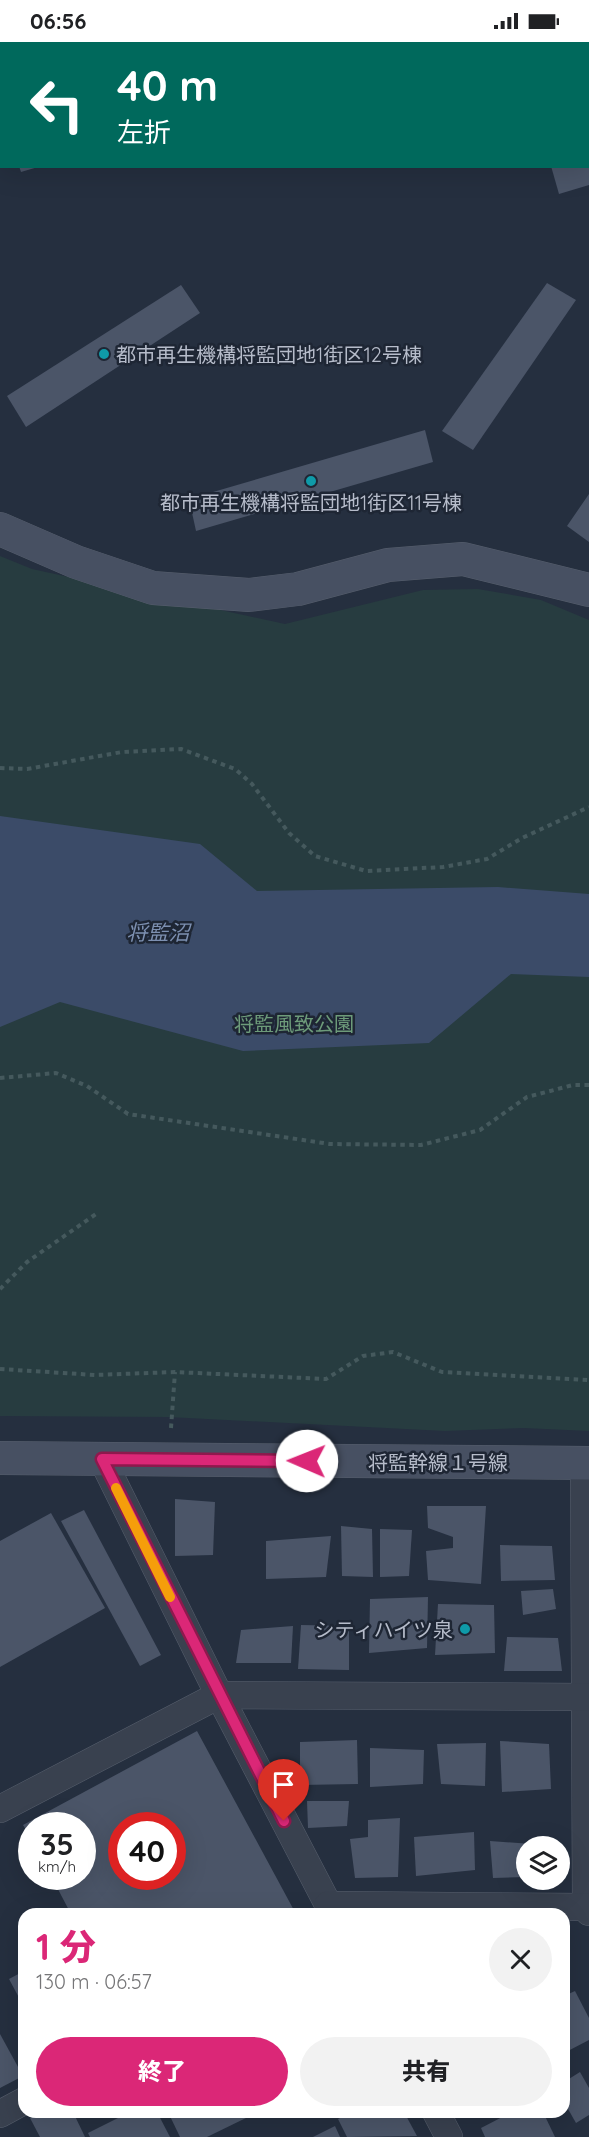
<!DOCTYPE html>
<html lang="ja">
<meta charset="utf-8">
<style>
:root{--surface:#fff;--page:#f2f2f2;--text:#202124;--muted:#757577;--accent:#db2777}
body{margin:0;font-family:Quicksand,"Noto Sans JP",sans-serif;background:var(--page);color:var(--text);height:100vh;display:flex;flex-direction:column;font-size:22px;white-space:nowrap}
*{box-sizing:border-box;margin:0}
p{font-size:20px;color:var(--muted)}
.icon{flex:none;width:33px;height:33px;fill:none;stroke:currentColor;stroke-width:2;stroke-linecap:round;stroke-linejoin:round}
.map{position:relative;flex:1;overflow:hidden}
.panel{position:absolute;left:18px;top:1866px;width:552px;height:210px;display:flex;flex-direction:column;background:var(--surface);border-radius:18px;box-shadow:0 6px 24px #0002}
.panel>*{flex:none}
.banner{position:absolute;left:0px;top:0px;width:590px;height:126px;box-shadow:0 6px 24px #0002;background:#00695c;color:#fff;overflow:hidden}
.buttons{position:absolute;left:516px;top:1794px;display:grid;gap:12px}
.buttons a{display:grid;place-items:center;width:54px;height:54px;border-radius:50%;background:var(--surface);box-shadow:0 6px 24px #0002;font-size:30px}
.speed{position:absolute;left:18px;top:1770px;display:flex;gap:12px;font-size:30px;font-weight:700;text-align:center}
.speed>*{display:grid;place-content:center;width:78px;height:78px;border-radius:50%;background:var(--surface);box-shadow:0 6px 24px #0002;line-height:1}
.speed small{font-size:15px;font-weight:400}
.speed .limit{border:9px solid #d22;background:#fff;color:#111}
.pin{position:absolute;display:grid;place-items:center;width:51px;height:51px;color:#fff;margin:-62px -26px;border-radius:50% 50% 50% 0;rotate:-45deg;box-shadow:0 0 6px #0007}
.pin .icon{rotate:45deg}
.me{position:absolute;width:66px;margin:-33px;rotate:271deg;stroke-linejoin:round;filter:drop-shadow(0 0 4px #0008)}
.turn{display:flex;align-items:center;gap:21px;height:126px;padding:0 18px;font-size:27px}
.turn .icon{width:78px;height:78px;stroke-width:2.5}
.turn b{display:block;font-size:42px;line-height:51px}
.round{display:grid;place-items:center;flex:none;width:63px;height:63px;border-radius:32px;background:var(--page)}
.head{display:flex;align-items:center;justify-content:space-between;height:102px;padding:0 18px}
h1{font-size:36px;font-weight:800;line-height:45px;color:var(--accent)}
.cta{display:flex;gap:12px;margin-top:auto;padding:12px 18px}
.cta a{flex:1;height:69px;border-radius:36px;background:var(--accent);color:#fff;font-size:24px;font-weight:800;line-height:69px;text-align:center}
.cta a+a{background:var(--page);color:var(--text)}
.status{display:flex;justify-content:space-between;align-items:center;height:42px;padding:0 30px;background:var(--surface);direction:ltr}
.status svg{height:16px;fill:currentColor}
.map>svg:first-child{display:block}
</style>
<div class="status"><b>06:56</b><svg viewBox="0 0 49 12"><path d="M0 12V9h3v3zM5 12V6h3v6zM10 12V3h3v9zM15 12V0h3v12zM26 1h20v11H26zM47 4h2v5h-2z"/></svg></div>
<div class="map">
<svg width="589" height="2095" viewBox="0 0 589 2095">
<rect width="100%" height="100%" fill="#252f3f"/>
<polygon fill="#273c40" points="0,514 32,527 285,582 423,548 478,547 541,558 589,578 589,1389 524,1386 445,1389 168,1375 0,1374"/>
<polygon fill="#3b4b68" points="0,774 200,802 257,849 498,845 589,852 589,935 511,932 429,1001 243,1009 60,960 0,985"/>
<g fill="#4b5568" fill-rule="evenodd">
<polygon points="19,124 38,124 38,125 21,130"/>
<polygon points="551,124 589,124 589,143 559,152"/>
<polygon points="547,241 576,258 473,408 442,389"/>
<polygon points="181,243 200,271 26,385 7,354"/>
<polygon points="425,388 433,420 196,489 189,457"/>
<polygon points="589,452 589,500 567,484"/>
<polygon points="175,1457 215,1460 213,1513 175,1514"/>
<polygon points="427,1464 486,1464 481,1542 428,1538 426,1509 453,1506 453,1495 428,1486"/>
<polygon points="84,1468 161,1613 140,1624 61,1479"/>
<polygon points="51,1471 105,1566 0,1625 0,1499"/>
<polygon points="341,1484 372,1487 373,1535 342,1534"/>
<polygon points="380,1487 412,1488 409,1534 380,1535"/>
<polygon points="331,1494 326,1535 266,1537 266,1499"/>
<polygon points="500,1503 552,1504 555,1538 501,1539"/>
<polygon points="553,1547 556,1567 523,1573 521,1549"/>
<polygon points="428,1555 427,1606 369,1611 370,1557"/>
<polygon points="438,1562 494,1563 495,1611 435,1613"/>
<polygon points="301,1583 349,1584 349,1628 298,1627"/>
<polygon points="293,1584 291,1621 236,1621 241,1588"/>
<polygon points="507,1595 558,1596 562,1629 504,1629"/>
<path d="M197,1689L296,1872H71L51,1834H82V1784H32V1798L23,1783ZM122,1784H172V1834H122Z"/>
<polygon points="357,1698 358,1742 300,1743 300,1700"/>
<polygon points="500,1699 549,1702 551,1747 502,1750"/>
<polygon points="486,1701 485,1744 441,1742 437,1702"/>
<polygon points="370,1706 424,1708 423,1742 370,1745"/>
<polygon points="307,1759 349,1759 347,1784 308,1786"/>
<polygon points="400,1776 398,1835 355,1836 350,1797 368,1795 368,1778"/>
<polygon points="474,1790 475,1828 416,1834 414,1795"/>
<polygon points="490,1799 532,1802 532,1804 526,1804 526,1835 493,1836"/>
<polygon points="24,1929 24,1965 9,1937"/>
<polygon points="575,1949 589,1976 589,1998 564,2011 564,1954"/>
<polygon points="0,1992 23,2034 0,2046"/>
<polygon points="580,2030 589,2046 589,2073 576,2081 564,2060 564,2040"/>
<polygon points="43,2070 73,2070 85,2095 40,2095 30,2076"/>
<polygon points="130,2070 157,2070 170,2095 90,2095 88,2091"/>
<polygon points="168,2070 245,2070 248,2075 207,2095 180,2095"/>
<polygon points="353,2070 404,2070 417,2094 347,2095 338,2077"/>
<polygon points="512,2070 543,2070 555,2095 485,2095 481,2086"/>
<polygon points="335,2084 340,2095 313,2095"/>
</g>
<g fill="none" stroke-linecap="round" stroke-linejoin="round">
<g stroke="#575f6d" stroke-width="28">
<g id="street">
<polyline points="102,1417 219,1653 333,1872"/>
<polyline points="584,1421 586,1865 589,1870"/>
<polyline points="0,1767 219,1653 589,1655"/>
<polyline points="328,1863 589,1865"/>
<polyline points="436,2070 449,2095"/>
<polyline points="0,2072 24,2059"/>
</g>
</g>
<g stroke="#575f6d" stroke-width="34">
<g id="secondary">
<polyline points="0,487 76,520 153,546 249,553 298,547 388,523 463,517 589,548"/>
<polyline points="0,1416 589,1421"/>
</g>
</g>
<g stroke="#45595d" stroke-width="4" stroke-dasharray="4.5 4.5" stroke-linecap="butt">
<polyline points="0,726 27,727 122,710 181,707 235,727 252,742 289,791 315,814 366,829 443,825 487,817 522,796 589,765"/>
<polyline points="0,1036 56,1031 87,1044 128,1072 330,1102 421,1103 480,1088 527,1055 573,1043 589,1043"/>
<polyline points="0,1247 27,1220 96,1172"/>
<polyline points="0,1327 95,1333 175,1330 326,1337 363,1314 393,1310 442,1330 589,1338"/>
<polyline points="171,1386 175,1330"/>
</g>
<use href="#street" stroke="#39414f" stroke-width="27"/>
<use href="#secondary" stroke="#475062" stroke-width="33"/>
</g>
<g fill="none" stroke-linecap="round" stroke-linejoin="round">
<g stroke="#8e194d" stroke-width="15">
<polyline id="route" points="284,1779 102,1417 307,1419"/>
</g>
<use href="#route" stroke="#db2777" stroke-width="10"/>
<polyline stroke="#f59e0b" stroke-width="10" points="116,1446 170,1555"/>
</g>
<g fill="#0f9aa8" stroke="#1e2634" stroke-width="2">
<circle cx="104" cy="312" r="6"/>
<circle cx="311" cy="439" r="6"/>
<circle cx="465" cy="1587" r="6"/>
</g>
<g text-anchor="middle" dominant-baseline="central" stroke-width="5" stroke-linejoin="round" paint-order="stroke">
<g font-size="20" fill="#b6bcca" stroke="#1e2634" text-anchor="start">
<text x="116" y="312">都市再生機構将監団地1街区12号棟</text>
<text x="311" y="460" text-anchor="middle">都市再生機構将監団地1街区11号棟</text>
<text x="453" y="1587" text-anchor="end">シティハイツ泉</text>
</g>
<g font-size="20" fill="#6d9b7a" stroke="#1e2634">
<text x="294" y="981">将監風致公園</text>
</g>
<g font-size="20" fill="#b6bcca" stroke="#1e2634">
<text x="438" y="1420">将監幹線１号線</text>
</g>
<g font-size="21" font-style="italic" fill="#7d90b1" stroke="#1e2634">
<text x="158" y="890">将監沼</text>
</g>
</g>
</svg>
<div class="buttons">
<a><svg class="icon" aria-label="layers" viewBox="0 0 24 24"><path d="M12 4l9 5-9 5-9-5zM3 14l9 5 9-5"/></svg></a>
</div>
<div class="speed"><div>35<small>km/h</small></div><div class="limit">40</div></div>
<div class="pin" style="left:284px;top:1779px;background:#d93025"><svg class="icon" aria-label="arrive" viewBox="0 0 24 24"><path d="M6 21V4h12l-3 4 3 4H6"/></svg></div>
<svg class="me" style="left:307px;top:1419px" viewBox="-20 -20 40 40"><circle r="19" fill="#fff"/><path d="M0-13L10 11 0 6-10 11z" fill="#db2777"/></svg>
<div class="banner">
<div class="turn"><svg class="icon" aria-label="left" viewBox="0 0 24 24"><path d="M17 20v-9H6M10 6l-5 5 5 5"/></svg><div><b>40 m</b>左折</div></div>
</div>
<section class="panel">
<div class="head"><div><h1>1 分</h1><p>130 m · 06:57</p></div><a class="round"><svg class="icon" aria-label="close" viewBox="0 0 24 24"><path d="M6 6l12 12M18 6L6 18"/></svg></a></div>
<div class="cta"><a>終了</a><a>共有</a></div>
</section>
</div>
